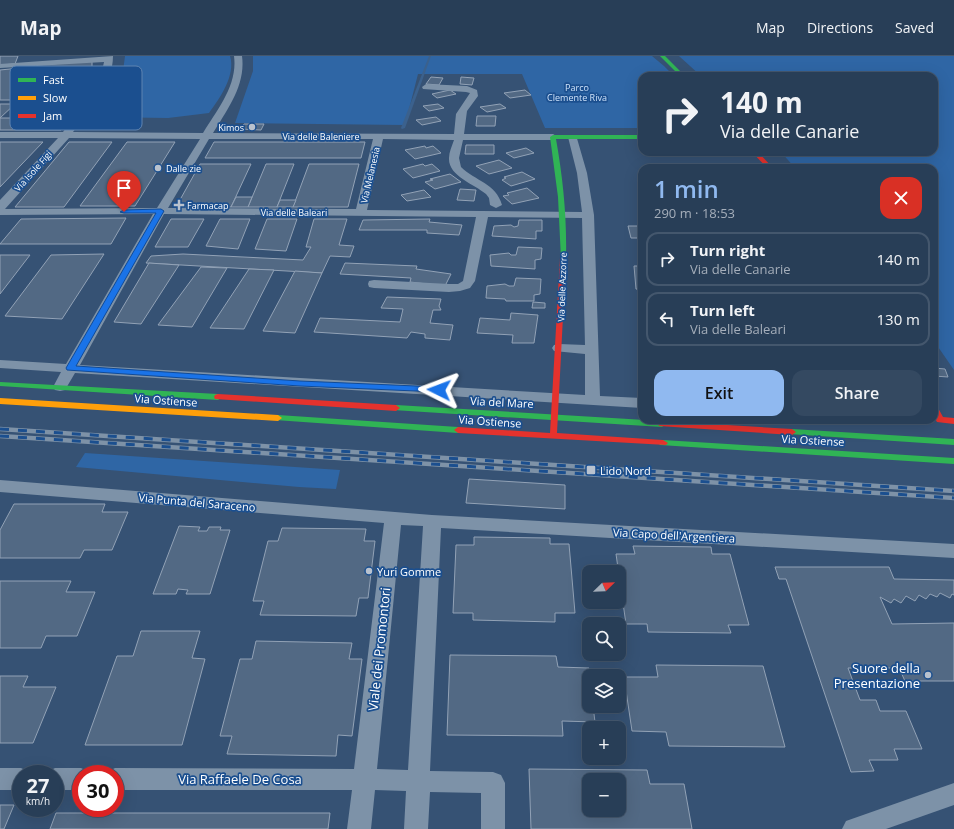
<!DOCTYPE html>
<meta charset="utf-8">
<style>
:root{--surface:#283e57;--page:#344961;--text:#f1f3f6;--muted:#a5aeba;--line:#44576d;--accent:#90b9f0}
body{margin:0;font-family:"Open Sans",sans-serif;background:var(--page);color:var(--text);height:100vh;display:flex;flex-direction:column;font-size:15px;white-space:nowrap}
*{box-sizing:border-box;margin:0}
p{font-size:13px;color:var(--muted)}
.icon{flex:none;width:22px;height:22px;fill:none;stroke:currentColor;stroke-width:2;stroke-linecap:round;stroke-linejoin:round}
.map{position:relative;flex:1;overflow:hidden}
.sheet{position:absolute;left:638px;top:108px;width:300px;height:260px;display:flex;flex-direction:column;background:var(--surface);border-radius:12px;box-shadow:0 4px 16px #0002,0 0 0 1px var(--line)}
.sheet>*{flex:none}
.banner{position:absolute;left:638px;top:16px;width:300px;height:84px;border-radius:12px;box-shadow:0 4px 16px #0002,0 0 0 1px var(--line);background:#283e57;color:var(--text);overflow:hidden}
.needle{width:26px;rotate:67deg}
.buttons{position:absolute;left:582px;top:509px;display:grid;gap:8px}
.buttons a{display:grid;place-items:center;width:44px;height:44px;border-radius:8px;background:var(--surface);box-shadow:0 4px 16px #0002,0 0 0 1px var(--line);font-size:20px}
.speed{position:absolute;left:12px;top:709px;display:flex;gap:8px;font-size:20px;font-weight:700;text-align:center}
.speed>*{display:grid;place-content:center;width:52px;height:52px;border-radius:50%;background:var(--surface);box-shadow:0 4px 16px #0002,0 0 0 1px var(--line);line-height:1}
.speed small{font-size:10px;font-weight:400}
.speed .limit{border:6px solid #d22;background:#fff;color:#111}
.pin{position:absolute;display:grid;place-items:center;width:34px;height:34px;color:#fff;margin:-41px -17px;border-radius:50% 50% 50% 0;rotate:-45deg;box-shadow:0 0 4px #0007}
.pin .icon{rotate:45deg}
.me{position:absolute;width:44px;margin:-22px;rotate:273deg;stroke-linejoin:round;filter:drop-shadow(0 0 3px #0008)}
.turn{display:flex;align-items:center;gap:14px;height:84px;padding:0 16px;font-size:18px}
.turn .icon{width:52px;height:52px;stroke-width:2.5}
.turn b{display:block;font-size:28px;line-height:34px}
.round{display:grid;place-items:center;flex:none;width:42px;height:42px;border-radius:12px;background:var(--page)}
.head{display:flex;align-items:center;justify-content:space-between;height:68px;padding:0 16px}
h1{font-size:24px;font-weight:600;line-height:30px;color:var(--accent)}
.primary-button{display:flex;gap:8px;margin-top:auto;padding:8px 16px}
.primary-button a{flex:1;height:46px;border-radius:12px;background:var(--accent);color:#111;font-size:16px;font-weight:600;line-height:46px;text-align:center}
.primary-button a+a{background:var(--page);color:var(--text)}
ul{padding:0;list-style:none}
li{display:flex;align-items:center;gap:12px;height:54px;margin:0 8px 6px;padding:0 8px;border:2px solid var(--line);border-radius:12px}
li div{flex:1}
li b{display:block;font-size:15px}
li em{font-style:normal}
header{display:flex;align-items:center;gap:24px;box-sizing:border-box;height:56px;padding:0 20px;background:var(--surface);border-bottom:1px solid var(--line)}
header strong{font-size:19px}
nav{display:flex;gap:22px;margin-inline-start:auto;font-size:14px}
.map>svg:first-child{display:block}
</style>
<header>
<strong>Map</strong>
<nav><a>Map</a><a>Directions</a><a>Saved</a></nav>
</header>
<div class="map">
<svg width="954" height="773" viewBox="0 0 954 773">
<rect width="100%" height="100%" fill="#365274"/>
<g fill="#2f66a5">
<path d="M125,0H230C236,19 220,42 209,57L168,62L98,61L122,23Z"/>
<polygon points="253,0 652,0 664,10 674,20 642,20 642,72 545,72 522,18 418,18 405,69 235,67 253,15"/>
<polygon points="679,0 954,0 954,314 934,285 934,112 795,112 781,96 934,96 934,20 701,20"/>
<polygon points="85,397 340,414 336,433 299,431 76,411"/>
</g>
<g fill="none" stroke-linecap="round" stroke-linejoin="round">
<polygon fill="#3b618d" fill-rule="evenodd" points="429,0 431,0 405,72 402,73 401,72"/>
</g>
<g fill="#526984" stroke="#92a2b6" fill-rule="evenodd">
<polygon points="0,0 18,0 15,8 0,9"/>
<polygon points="92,5 92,13 35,18 37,9"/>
<polygon points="20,12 12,44 0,44 0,14"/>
<polygon points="431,21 443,22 439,29 426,28"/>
<polygon points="461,21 474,22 472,29 460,28"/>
<polygon points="450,34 456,38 437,42 432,38"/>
<polygon points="525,34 531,39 510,42 504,37"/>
<polygon points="0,48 15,48 0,62 13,62 19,56 44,56 36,65 48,65 57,56 77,56 61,74 0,74"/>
<polygon points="438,48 444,52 429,55 423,50"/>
<polygon points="500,48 506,52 487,56 480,51"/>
<polygon points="477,60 496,60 495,70 476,70"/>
<polygon points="436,61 441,65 422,69 416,64"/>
<polygon points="244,68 264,68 261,74 240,73"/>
<polygon points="0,86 43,86 0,131"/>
<polygon points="69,86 112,86 64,151 15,151"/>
<polygon points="127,86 175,86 135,150 80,150"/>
<polygon points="214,86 365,86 361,102 205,102"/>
<polygon points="466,89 494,89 494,98 465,98"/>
<polygon points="425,90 426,92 433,90 441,97 415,103 405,94"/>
<polygon points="526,92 534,97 514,102 506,97"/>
<polygon points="499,104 512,112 489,118 476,110"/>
<polygon points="200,108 251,108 231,151 176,151"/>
<polygon points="266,108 294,108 277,151 248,151"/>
<polygon points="309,108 359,108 348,151 293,151"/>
<polygon points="423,108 425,110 432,108 440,115 413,122 403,113"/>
<polygon points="522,116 535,123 511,130 502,124 506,122 504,121"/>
<polygon points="450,118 461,126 435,133 425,126 433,124 430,123"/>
<polygon points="527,132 539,142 512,148 503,140 509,139 507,137"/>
<polygon points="460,133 476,134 474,145 457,144"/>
<polygon points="424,134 431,141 407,145 401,139"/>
<polygon points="236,141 252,141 248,151 231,151"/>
<polygon points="280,144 296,144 293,151 277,151"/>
<polygon points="126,162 111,188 0,188 21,163"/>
<polygon points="171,163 204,163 188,191 155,191"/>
<polygon points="220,163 250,163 238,193 206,190"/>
<polygon points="267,163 297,163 286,195 255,193"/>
<polygon points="314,163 347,163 339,189 354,190 350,201 330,200 322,217 146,207 151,200 183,198 303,204 311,191 306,191"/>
<polygon points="430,163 429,166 462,169 459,179 427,177 427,174 359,174 363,164"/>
<polygon points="519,164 542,164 542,175 536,175 536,183 492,180 494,170 511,169 514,171 518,170"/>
<polygon points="628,170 642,170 642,182 631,182"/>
<polygon points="518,191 542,192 541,203 535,204 535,213 491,210 490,199 509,197 511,199 516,199"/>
<polygon points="104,198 62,263 5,260 51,199"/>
<polygon points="0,199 30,199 0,238"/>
<polygon points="149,207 179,209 141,268 114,266"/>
<polygon points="345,207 417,210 416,213 451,218 445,230 410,226 411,222 340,218"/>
<polygon points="634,210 642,210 642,234 636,233"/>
<polygon points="201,211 227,212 192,271 158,269"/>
<polygon points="249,213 274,214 244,273 210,272"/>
<polygon points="295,215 322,217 295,277 263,275"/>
<polygon points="516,222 541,223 540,238 534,239 534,245 506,245 505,243 486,242 487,230 505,228 509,230 514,230"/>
<polygon points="387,241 441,243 439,250 441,254 433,254 430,267 453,269 450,284 425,282 425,278 411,276 407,282 314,276 320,262 400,266 403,253 381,252"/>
<polygon points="533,246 545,247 545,252 532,252"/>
<polygon points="511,257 538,259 534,287 512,287 513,279 477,277 480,262 510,264"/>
<polygon points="934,312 945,313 948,321 934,320"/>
<polygon points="469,423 565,429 565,453 466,447"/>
<polygon points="14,448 105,448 102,456 128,456 112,494 84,494 80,502 0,502 0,474"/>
<polygon points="179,470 200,471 198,475 207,475 209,471 221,471 220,474 230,474 210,538 186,538 188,534 178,533 176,538 153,538"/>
<polygon points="282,472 366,473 364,485 375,485 368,542 359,542 356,560 260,559 264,545 253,545 268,485 278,485"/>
<polygon points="474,481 550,482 550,488 569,488 575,557 555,557 555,566 473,564 473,557 453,557 456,489 474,489"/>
<polygon points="633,490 711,491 712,498 730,498 749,569 728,569 731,577 648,576 647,568 626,568 616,498 635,498"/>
<polygon points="775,511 889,511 894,523 954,524 954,539 952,538 950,542 940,537 937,541 930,538 926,543 919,539 915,545 906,540 901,547 894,543 891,547 880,541 892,568 954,567 954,625 905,625 899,612 848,612 860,644 876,644 880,655 906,655 922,693 894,693 898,704 869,704 874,715 851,716 786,523 779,523"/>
<polygon points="0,525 71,525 66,536 95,536 77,580 46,580 41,592 0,592"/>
<polygon points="141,575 200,575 192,602 205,603 182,689 85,689 117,600 133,600"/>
<polygon points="256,585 352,587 349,603 362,603 352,680 338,679 336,700 227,698 232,680 220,680 240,603 252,603"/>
<polygon points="450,599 556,600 558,611 589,612 589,650 593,650 595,666 562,665 563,680 447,679"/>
<polygon points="656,609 763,610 785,691 669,690 666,676 632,675 624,621 658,621"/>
<polygon points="0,620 28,620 23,631 56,631 33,687 0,687"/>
<path d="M529,713L647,714L650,728H684L692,773H531ZM589,724H619V754H589Z"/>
<polygon points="0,749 14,749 4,773 0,773"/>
<polygon points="56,757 330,757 328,773 50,773"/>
</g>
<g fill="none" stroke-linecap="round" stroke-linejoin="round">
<g fill="#7d92a8" fill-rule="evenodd">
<path d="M113,0C113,28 90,55 73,76L203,77C217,54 238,29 234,0H242C246,29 227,54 213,77L454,78L456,58L470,37L466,36L423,33L422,31L426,28L467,30L477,34L478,40L467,55L464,78H553L558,81L553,84H463L459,102L461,111C475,125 496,127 502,149L496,152L490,149L489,142L486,138C474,128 448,120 449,102C449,96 452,90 454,84L383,83L367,154L582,156L577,117L568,81L570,79H576L587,117L594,159L600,340L642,342V352L75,317L65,334L60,335L55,334L53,331L61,316L0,312V304L66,308L153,158L0,159V144L58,82H0V76H63C80,55 99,33 104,6L0,12V8ZM69,82L200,83L157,152L5,153ZM209,83H373L356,153L168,152ZM164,158L476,161L463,225L458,228H449L374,224L369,225L368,228L369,231L374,232L449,236L460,235L470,232L475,225L488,161L582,162L585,289L559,288L554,289L552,292L554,295L585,298V339L80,309Z"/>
<path d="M0,424L432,459L954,488V502L441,472L430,715L493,716L501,719L505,727V773H481V737L430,736L428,773H404L406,735L375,734L371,773H347L352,734H115V718H106L107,716L115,712L354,713L384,467L0,436ZM401,469L423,470L408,714L377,713Z"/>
<polygon points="0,712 21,712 29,716 30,718 21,718 21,734 0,734"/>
<polygon points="55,712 81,712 89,716 90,718 81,718 81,734 55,734 55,718 46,718 47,716"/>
<polygon points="954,727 954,749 886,773 842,773 846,765"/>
</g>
<g fill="#30b455" fill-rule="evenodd">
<polygon points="660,0 665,0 685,20 680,20"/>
<path d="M642,79V83H556C563,122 567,162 566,202L563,204L561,203L558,141L550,81L553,79Z"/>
<polygon points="0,326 218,338 222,341 218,344 0,330"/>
<polygon points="396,349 662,365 666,368 662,371 393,354 392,352"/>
<polygon points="278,359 458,371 462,374 458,377 275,364 274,362 275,360"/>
<polygon points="792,373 954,383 954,389 789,378 788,376"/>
<polygon points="663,384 954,402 954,408 660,389 658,387"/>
</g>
<polygon fill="#ff9f0a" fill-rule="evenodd" points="0,342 278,359 282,362 278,365 0,348"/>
<g fill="#e5322d" fill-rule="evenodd">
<polygon points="752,96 758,96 773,112 767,112"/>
<polygon points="563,200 566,202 557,377 663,384 668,387 666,389 458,377 454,374 458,371 550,377 560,202"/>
<polygon points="218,338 396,349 400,352 396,355 215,343 214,341 215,339"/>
<polygon points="934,349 937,350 943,361 954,362 954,368 937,366 934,361"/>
<polygon points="662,365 792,373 796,376 792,379 659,370 658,368 659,366"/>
</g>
<g stroke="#7e92a7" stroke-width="4.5">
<g id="rail">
<polyline points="0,373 954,435"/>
<polyline points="0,380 954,442"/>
</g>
</g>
<use href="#rail" stroke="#1b4f8f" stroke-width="3" stroke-dasharray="9" stroke-linecap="butt"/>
</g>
<polygon fill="#1a73e8" stroke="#114b97" points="161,153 164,155 76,310 300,325 439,331 443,334 439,336 300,330 67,314 66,312 156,157 124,157 120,156 124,154"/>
<g fill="#b9c2ce" stroke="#1b4f8f" stroke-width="1.5">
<circle cx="252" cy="71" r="4"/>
<circle cx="158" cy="112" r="4"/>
<path d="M177 143h4v4h4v4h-4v4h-4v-4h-4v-4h4z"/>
<rect x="586" y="409" width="10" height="10" rx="2"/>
<circle cx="369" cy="515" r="4"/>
<circle cx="928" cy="619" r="4"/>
</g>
<g text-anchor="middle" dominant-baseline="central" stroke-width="3.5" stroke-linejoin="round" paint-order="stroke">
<g font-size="9" fill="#cfe3fa" stroke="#1b4f8f">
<text x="577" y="31">Parco<tspan x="577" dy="10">Clemente Riva</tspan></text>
</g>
<g font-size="9" fill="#fff" stroke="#1b4f8f" text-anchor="start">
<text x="244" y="71" text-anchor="end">Kimos</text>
<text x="166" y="112">Dalle zie</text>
<text x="187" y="149">Farmacap</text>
</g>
<g font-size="9" fill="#fff" stroke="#1b4f8f">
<text x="321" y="80">Via delle Baleniere</text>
<text transform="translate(33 115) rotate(-48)">Via Isole Figi</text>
<text transform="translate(370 119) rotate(-77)">Via Melanesia</text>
<text x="294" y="156">Via delle Baleari</text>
<text transform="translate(562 231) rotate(-88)">Via delle Azzorre</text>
</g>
<g font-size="11" fill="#fff" stroke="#1b4f8f">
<text transform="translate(166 344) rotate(4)">Via Ostiense</text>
<text transform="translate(502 346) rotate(3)">Via del Mare</text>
<text transform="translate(490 365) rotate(4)">Via Ostiense</text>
<text transform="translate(813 384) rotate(3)">Via Ostiense</text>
<text transform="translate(197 446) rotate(5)">Via Punta del Saraceno</text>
<text transform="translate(674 479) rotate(3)">Via Capo dell'Argentiera</text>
</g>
<g font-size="11" fill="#fff" stroke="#1b4f8f" text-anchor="start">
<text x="600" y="414">Lido Nord</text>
<text x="377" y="515">Yuri Gomme</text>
</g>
<g font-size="13" fill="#fff" stroke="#1b4f8f">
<text transform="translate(379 593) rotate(-84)">Viale dei Promontori</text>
<text x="240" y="723">Via Raffaele De Cosa</text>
</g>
<g font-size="13" fill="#fff" stroke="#1b4f8f" text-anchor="end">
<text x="920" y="612">Suore della<tspan x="920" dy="15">Presentazione</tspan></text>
</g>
</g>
<rect x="10" y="10" width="132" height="64" rx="6" fill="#1b4f8f" stroke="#5f84b1" stroke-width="1"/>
<rect x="18" y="22" width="18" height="4" fill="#30b455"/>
<rect x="18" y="40" width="18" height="4" fill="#ff9f0a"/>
<rect x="18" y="58" width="18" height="4" fill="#e5322d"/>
<g font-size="11" fill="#fff">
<text x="43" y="28">Fast</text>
<text x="43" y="46">Slow</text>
<text x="43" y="64">Jam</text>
</g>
</svg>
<div class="buttons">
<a><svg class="needle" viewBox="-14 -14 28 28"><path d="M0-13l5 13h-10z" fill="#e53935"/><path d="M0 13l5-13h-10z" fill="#a5aeba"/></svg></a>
<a><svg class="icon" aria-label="search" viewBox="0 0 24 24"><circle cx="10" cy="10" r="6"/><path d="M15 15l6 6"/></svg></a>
<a><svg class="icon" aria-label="layers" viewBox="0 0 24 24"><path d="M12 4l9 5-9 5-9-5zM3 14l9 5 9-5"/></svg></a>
<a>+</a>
<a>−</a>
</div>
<div class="speed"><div>27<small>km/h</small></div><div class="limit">30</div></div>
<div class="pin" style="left:124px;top:156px;background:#d93025"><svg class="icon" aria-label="arrive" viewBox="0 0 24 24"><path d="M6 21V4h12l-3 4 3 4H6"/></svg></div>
<svg class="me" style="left:439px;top:334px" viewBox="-20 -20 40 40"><path d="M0-17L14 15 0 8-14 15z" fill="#1a73e8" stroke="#fff" stroke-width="4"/></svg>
<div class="banner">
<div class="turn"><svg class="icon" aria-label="right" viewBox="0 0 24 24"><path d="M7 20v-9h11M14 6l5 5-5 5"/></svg><div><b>140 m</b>Via delle Canarie</div></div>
</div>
<section class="sheet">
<div class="head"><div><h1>1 min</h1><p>290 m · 18:53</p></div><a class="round" style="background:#d93025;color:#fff"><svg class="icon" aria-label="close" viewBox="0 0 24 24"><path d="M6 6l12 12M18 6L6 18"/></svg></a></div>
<ul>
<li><svg class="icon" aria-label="right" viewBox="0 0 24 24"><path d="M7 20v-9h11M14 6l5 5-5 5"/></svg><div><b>Turn right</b><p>Via delle Canarie</p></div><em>140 m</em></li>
<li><svg class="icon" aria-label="left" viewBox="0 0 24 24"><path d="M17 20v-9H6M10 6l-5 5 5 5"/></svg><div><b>Turn left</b><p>Via delle Baleari</p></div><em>130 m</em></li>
</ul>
<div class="primary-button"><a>Exit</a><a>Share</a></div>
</section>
</div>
